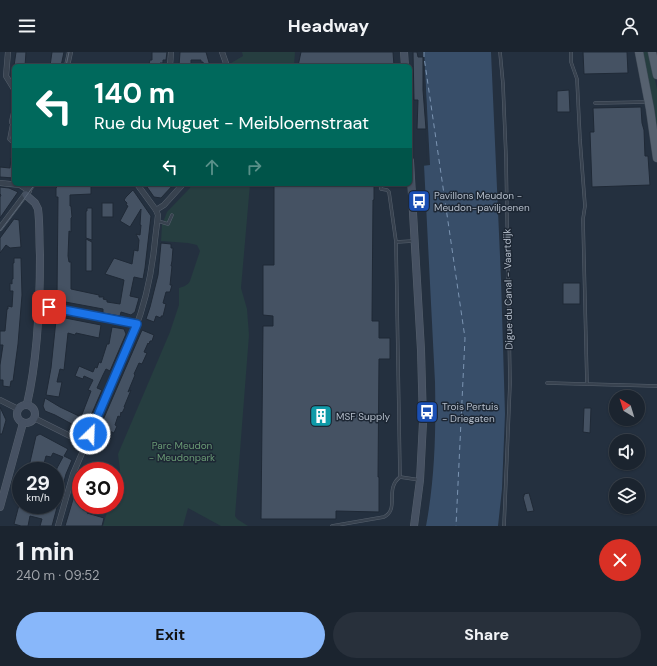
<!DOCTYPE html>
<meta charset="utf-8">
<style>
:root{--surface:#1b242f;--page:#28303b;--text:#f1f3f6;--muted:#a0a4aa;--line:#39414b;--accent:#88b7fa}
body{margin:0;font-family:"DM Sans",sans-serif;background:var(--page);color:var(--text);height:100vh;display:flex;flex-direction:column;font-size:15px;white-space:nowrap}
*{box-sizing:border-box;margin:0}
p{font-size:13px;color:var(--muted)}
.icon{flex:none;width:22px;height:22px;fill:none;stroke:currentColor;stroke-width:2;stroke-linecap:round;stroke-linejoin:round}
.map{position:relative;height:474px;overflow:hidden}
.sheet{display:flex;flex-direction:column;background:var(--surface);flex:1}
.sheet>*{flex:none}
.guide{position:absolute;left:12px;top:12px;width:400px;height:122px;border-radius:6px;box-shadow:0 1px 3px #0004,0 0 0 1px var(--line);background:#00695c;color:#fff;overflow:hidden}
.needle{width:26px;rotate:322deg}
.buttons{position:absolute;left:609px;top:338px;display:grid;gap:8px}
.buttons a{display:grid;place-items:center;width:36px;height:36px;border-radius:50%;background:var(--surface);box-shadow:0 1px 3px #0004,0 0 0 1px var(--line);font-size:20px}
.speed{position:absolute;left:12px;top:410px;display:flex;gap:8px;font-size:20px;font-weight:700;text-align:center}
.speed>*{display:grid;place-content:center;width:52px;height:52px;border-radius:50%;background:var(--surface);box-shadow:0 1px 3px #0004,0 0 0 1px var(--line);line-height:1}
.speed small{font-size:10px;font-weight:400}
.speed .limit{border:6px solid #d22;background:#fff;color:#111}
.pin{position:absolute;display:grid;place-items:center;width:34px;height:34px;color:#fff;margin:-17px;border-radius:8px;box-shadow:0 2px 6px #0006}
.me{position:absolute;width:44px;margin:-22px;rotate:24deg;stroke-linejoin:round;filter:drop-shadow(0 0 3px #0008)}
.turn{display:flex;align-items:center;gap:14px;height:84px;padding:0 16px;font-size:18px}
.turn .icon{width:52px;height:52px;stroke-width:2.5}
.turn b{display:block;font-size:28px;line-height:34px}
.lanes{display:flex;align-items:center;height:38px;padding:0 16px;background:#0003;justify-content:center;gap:20px;direction:ltr}
.lanes .off{opacity:.35}
.round{display:grid;place-items:center;flex:none;width:42px;height:42px;border-radius:21px;background:var(--page)}
.summary{display:flex;align-items:center;justify-content:space-between;height:68px;padding:0 16px}
h1{font-size:24px;font-weight:700;line-height:30px}
.cta{display:flex;gap:8px;margin-top:auto;padding:8px 16px}
.cta a{flex:1;height:46px;border-radius:24px;background:var(--accent);color:#111;font-size:16px;font-weight:700;line-height:46px;text-align:center}
.cta a+a{background:var(--page);color:var(--text)}
header{display:flex;justify-content:space-between;align-items:center;height:52px;padding:0 16px;background:var(--surface);font-size:18px;font-weight:700}
.map>svg:first-child{display:block}
</style>
<header><svg class="icon" aria-label="menu" viewBox="0 0 24 24"><path d="M4 6h16M4 12h16M4 18h16"/></svg>Headway<svg class="icon" aria-label="person" viewBox="0 0 24 24"><circle cx="12" cy="8" r="4"/><path d="M4 21q1-7 8-7t8 7"/></svg></header>
<div class="map">
<svg width="657" height="474" viewBox="0 0 657 474">
<rect width="100%" height="100%" fill="#24303f"/>
<g fill="#263e40">
<polygon points="242,0 295,0 294,14 232,14 231,11 243,4"/>
<polygon points="642,0 649,0 657,37 657,82"/>
<path d="M191,132H250L241,236L247,257L249,283L235,464L237,467L248,474H221L188,456L183,474H103L109,453H115V435L120,418L118,402L170,280L179,253V236C183,235 188,233 190,229L200,199L197,193L188,191L161,189L162,173L167,160L190,136Z"/>
</g>
<path fill="#384e69" d="M424,0H491L501,227L505,362L502,437L498,474H426C435,426 436,378 435,330L424,113H429Z"/>
<polygon fill="#24303f" points="422,0 424,0 430,113 422,114 423,112 427,111"/>
<g fill="none" stroke-linecap="round" stroke-linejoin="round">
<polyline stroke="#7b94b2" stroke-width="1" stroke-dasharray="5 4" stroke-linecap="butt" points="424,0 424,5 465,286 456,474"/>
</g>
<g fill="#455263" stroke="#1f2936">
<polygon points="16,0 26,0 25,14 14,14"/>
<polygon points="52,0 64,0 61,14 50,14"/>
<polygon points="152,0 167,0 166,8 163,8 163,11 160,11 160,13 149,12 150,8 152,8"/>
<polygon points="180,0 206,0 210,14 204,14 203,10 201,10 201,8 191,8 191,14 179,14"/>
<polygon points="301,0 393,0 394,14 298,14"/>
<polygon points="413,0 417,0 418,5 423,5 423,38 426,77 417,77 418,48 414,48"/>
<polygon points="583,0 627,0 628,21 584,22"/>
<polygon points="569,38 570,60 557,60 557,39"/>
<polygon points="641,55 642,71 644,78 645,104 648,104 650,133 592,135 590,80 594,80 593,56"/>
<polygon points="11,106 14,106 14,126 0,125 0,115 10,116"/>
<polygon points="60,132 91,132 91,142 70,143 70,154 71,154 72,165 71,166 71,180 69,179 68,204 69,210 71,210 71,237 99,243 99,245 104,245 103,247 107,248 107,250 120,252 124,228 105,222 114,206 132,212 134,198 138,199 139,188 136,182 140,183 141,173 140,173 141,157 130,175 120,169 128,154 126,153 127,151 124,148 126,145 133,138 151,164 145,216 143,227 134,225 130,244 139,246 135,260 131,263 121,260 120,264 103,261 103,257 60,249 57,245 58,145 56,145 56,136"/>
<polygon points="145,132 174,132 161,146 154,145"/>
<polygon points="274,132 374,132 374,148 373,148 372,269 379,269 379,286 390,286 390,307 379,307 378,425 379,425 379,460 336,459 336,467 261,467 263,274 273,274 273,264 263,263 263,213 274,213"/>
<polygon points="0,135 9,136 18,140 0,166 0,145 1,143 0,142"/>
<rect x="102" y="151" width="11" height="14"/>
<polygon points="87,156 92,156 92,188 86,186 86,159 87,159"/>
<polygon points="14,167 19,168 21,195 10,196 6,193 0,201 0,186"/>
<polygon points="86,187 92,190 92,219 86,219"/>
<polygon points="161,191 171,192 171,196 173,196 172,209 171,214 172,214 170,233 172,233 170,240 166,240 163,251 166,252 163,264 161,264 161,266 156,264 154,270 146,267 150,255 158,223"/>
<polygon points="14,206 21,206 22,243 18,292 13,329 11,329 10,335 3,334 3,328 0,328 0,313 3,293 0,293 0,279 5,279 7,257 8,257 8,254 12,255 13,239 10,239 10,231 12,232 12,227 13,227 13,211 14,211"/>
<rect x="563" y="231" width="17" height="21"/>
<polygon points="60,265 101,273 99,286 76,281 75,283 68,281 64,318 60,317 57,330 62,330 59,345 46,343 51,316 56,268"/>
<polygon points="112,275 124,277 126,282 110,319 106,317 103,323 97,336 102,338 86,375 81,377 55,363 45,359 43,354 45,346 60,355 81,365 91,339 88,338 93,328 84,324 83,327 75,324 79,314 93,320 95,315 97,316 99,310 101,311 107,292 109,292"/>
<polygon points="142,278 154,283 152,289 150,289 149,292 148,291 144,300 147,301 142,312 139,311 134,322 135,323 128,340 131,338 124,355 125,355 122,361 121,360 120,365 118,364 115,373 117,374 114,381 100,375"/>
<polygon points="0,355 6,368 2,382 0,382"/>
<polygon points="584,356 591,356 590,381 583,380"/>
<polygon points="40,382 68,397 64,404 72,408 66,422 52,474 40,474 42,467 30,464 28,474 21,474 14,472 19,453 55,453 55,425 57,416 63,405 53,401 51,405 46,404 42,419 28,419 36,384"/>
<polygon points="80,424 81,424 81,453 90,453 87,461 104,466 102,474 65,474"/>
<polygon points="529,441 534,459 527,460 523,445 524,445 523,443 525,443 524,442"/>
</g>
<g fill="none" stroke-linecap="round" stroke-linejoin="round">
<g stroke="#56606d" stroke-width="3.5">
<g id="lane">
<polyline points="500,0 503,32 506,105 510,331 504,474"/>
<polyline points="571,0 571,10 577,27 580,88 585,154 583,167 587,332"/>
<polyline points="595,51 647,50"/>
<polyline points="12,71 9,87 11,89 14,89"/>
<polyline points="158,169 168,172 172,163"/>
<polyline points="396,190 413,189"/>
<polyline points="547,331 657,334"/>
<polyline points="400,425 420,428"/>
<path d="M332,474L384,465C400,457 384,437 400,425L396,190L389,140L387,138L381,137L380,132"/>
</g>
</g>
<g stroke="#56606d" stroke-width="6">
<g id="street">
<polyline points="8,0 6,24 14,37"/>
<polyline points="222,0 227,14"/>
<polyline points="67,14 70,0"/>
<polyline points="170,14 171,0"/>
<polyline points="12,70 14,61"/>
<polyline points="0,131 20,133 29,139"/>
<polyline points="156,158 164,153 183,132"/>
<polyline points="0,176 33,132"/>
<polyline points="39,253 137,272"/>
<polyline points="0,348 18,357"/>
<polyline points="34,366 86,392"/>
<path d="M58,474L73,422L134,280C146,250 152,220 155,188C156,180 157,171 158,163L156,158L137,132"/>
</g>
</g>
<g stroke="#56606d" stroke-width="8">
<g id="secondary">
<polyline points="404,0 405,14"/>
<polyline points="410,109 421,298 423,370 420,428 414,474"/>
<path d="M26,143L35,151L38,157C40,172 39,187 40,203C40,251 38,305 27,352"/>
<circle cx="26" cy="362" r="9"/>
<polyline points="0,455 23,371"/>
</g>
</g>
<g stroke="#414b58" stroke-width="9">
<g id="primary">
<polyline points="639,0 650,57 657,106"/>
<polyline points="652,0 657,23"/>
</g>
</g>
<use href="#lane" stroke="#38424f" stroke-width="2.5"/>
<use href="#street" stroke="#38424f" stroke-width="5"/>
<use href="#secondary" stroke="#465162" stroke-width="7"/>
<use href="#primary" stroke="#56616f" stroke-width="8"/>
<g stroke="#5a6676" stroke-width="1">
<polyline points="66,14 69,0"/>
<polyline points="0,179 19,154 35,132"/>
</g>
</g>
<g fill="none" stroke-linecap="round" stroke-linejoin="round">
<g stroke="#114b97" stroke-width="10">
<polyline id="route" points="49,255 137,272 90,382"/>
</g>
<use href="#route" stroke="#1a73e8" stroke-width="7"/>
</g>
<defs>
<g id="bus-square" transform="scale(1.15)"><rect x="-9" y="-9" width="18" height="18" rx="4" fill="#1a4fb4" stroke="#1d2734"/><path d="M-5-6H5V4H4V6H2V4H-2V6H-4V4H-5ZM-3.5-4V0h7V-4ZM-3.5 1.2v1.5H-2V1.2ZM2 1.2v1.5H3.5V1.2Z" fill="#fff"/></g>
<g id="building-square" transform="scale(1.15)"><rect x="-9" y="-9" width="18" height="18" rx="4" fill="#0f9aa8" stroke="#1d2734"/><path d="M-4-6H4V6H1V3H-1V6H-4ZM-2.5-4.3h1.7v1.8h-1.7ZM.8-4.3h1.7v1.8H.8ZM-2.5-1h1.7V.8h-1.7ZM.8-1h1.7V.8H.8Z" fill="#fff"/></g>
</defs>
<g fill-rule="evenodd">
<use href="#bus-square" x="419" y="149"/>
<use href="#bus-square" x="427" y="360"/>
<use href="#building-square" x="321" y="364"/>
</g>
<g text-anchor="middle" dominant-baseline="central" stroke-width="3" stroke-linejoin="round" paint-order="stroke">
<g font-size="10" fill="#b4bdca" stroke="#1d2734" text-anchor="start">
<text x="434" y="143">Pavillons Meudon -<tspan x="434" dy="12">Meudon-paviljoenen</tspan></text>
<text x="442" y="354">Trois Pertuis<tspan x="442" dy="12">- Driegaten</tspan></text>
<text x="336" y="364">MSF Supply</text>
</g>
<g font-size="10" fill="#b4bdca" stroke="#1d2734">
<text transform="translate(508 237) rotate(-91)">Digue du Canal - Vaartdijk</text>
</g>
<g font-size="10" fill="#6a9b75" stroke="#1d2734">
<text x="182" y="393">Parc Meudon<tspan x="182" dy="12">- Meudonpark</tspan></text>
</g>
</g>
</svg>
<div class="buttons">
<a><svg class="needle" viewBox="-14 -14 28 28"><path d="M0-13l5 13h-10z" fill="#e53935"/><path d="M0 13l5-13h-10z" fill="#a0a4aa"/></svg></a>
<a><svg class="icon" aria-label="sound" viewBox="0 0 24 24"><path d="M4 9h4l5-4v14l-5-4H4zM17 9q2 3 0 6"/></svg></a>
<a><svg class="icon" aria-label="layers" viewBox="0 0 24 24"><path d="M12 4l9 5-9 5-9-5zM3 14l9 5 9-5"/></svg></a>
</div>
<div class="speed"><div>29<small>km/h</small></div><div class="limit">30</div></div>
<div class="pin" style="left:49px;top:255px;background:#d93025"><svg class="icon" aria-label="arrive" viewBox="0 0 24 24"><path d="M6 21V4h12l-3 4 3 4H6"/></svg></div>
<svg class="me" style="left:90px;top:382px" viewBox="-20 -20 40 40"><circle r="17" fill="#1a73e8" stroke="#fff" stroke-width="3"/><path d="M0-11L8 9 0 5-8 9z" fill="#fff"/></svg>
<div class="guide">
<div class="turn"><svg class="icon" aria-label="left" viewBox="0 0 24 24"><path d="M17 20v-9H6M10 6l-5 5 5 5"/></svg><div><b>140 m</b>Rue du Muguet - Meibloemstraat</div></div>
<div class="lanes"><svg class="icon" aria-label="left" viewBox="0 0 24 24"><path d="M17 20v-9H6M10 6l-5 5 5 5"/></svg><svg class="icon off" aria-label="ahead" viewBox="0 0 24 24"><path d="M12 20V5M6 11l6-6 6 6"/></svg><svg class="icon off" aria-label="right" viewBox="0 0 24 24"><path d="M7 20v-9h11M14 6l5 5-5 5"/></svg></div>
</div>
</div>
<section class="sheet">
<div class="summary"><div><h1>1 min</h1><p>240 m · 09:52</p></div><a class="round" style="background:#d93025;color:#fff"><svg class="icon" aria-label="close" viewBox="0 0 24 24"><path d="M6 6l12 12M18 6L6 18"/></svg></a></div>
<div class="cta"><a>Exit</a><a>Share</a></div>
</section>
